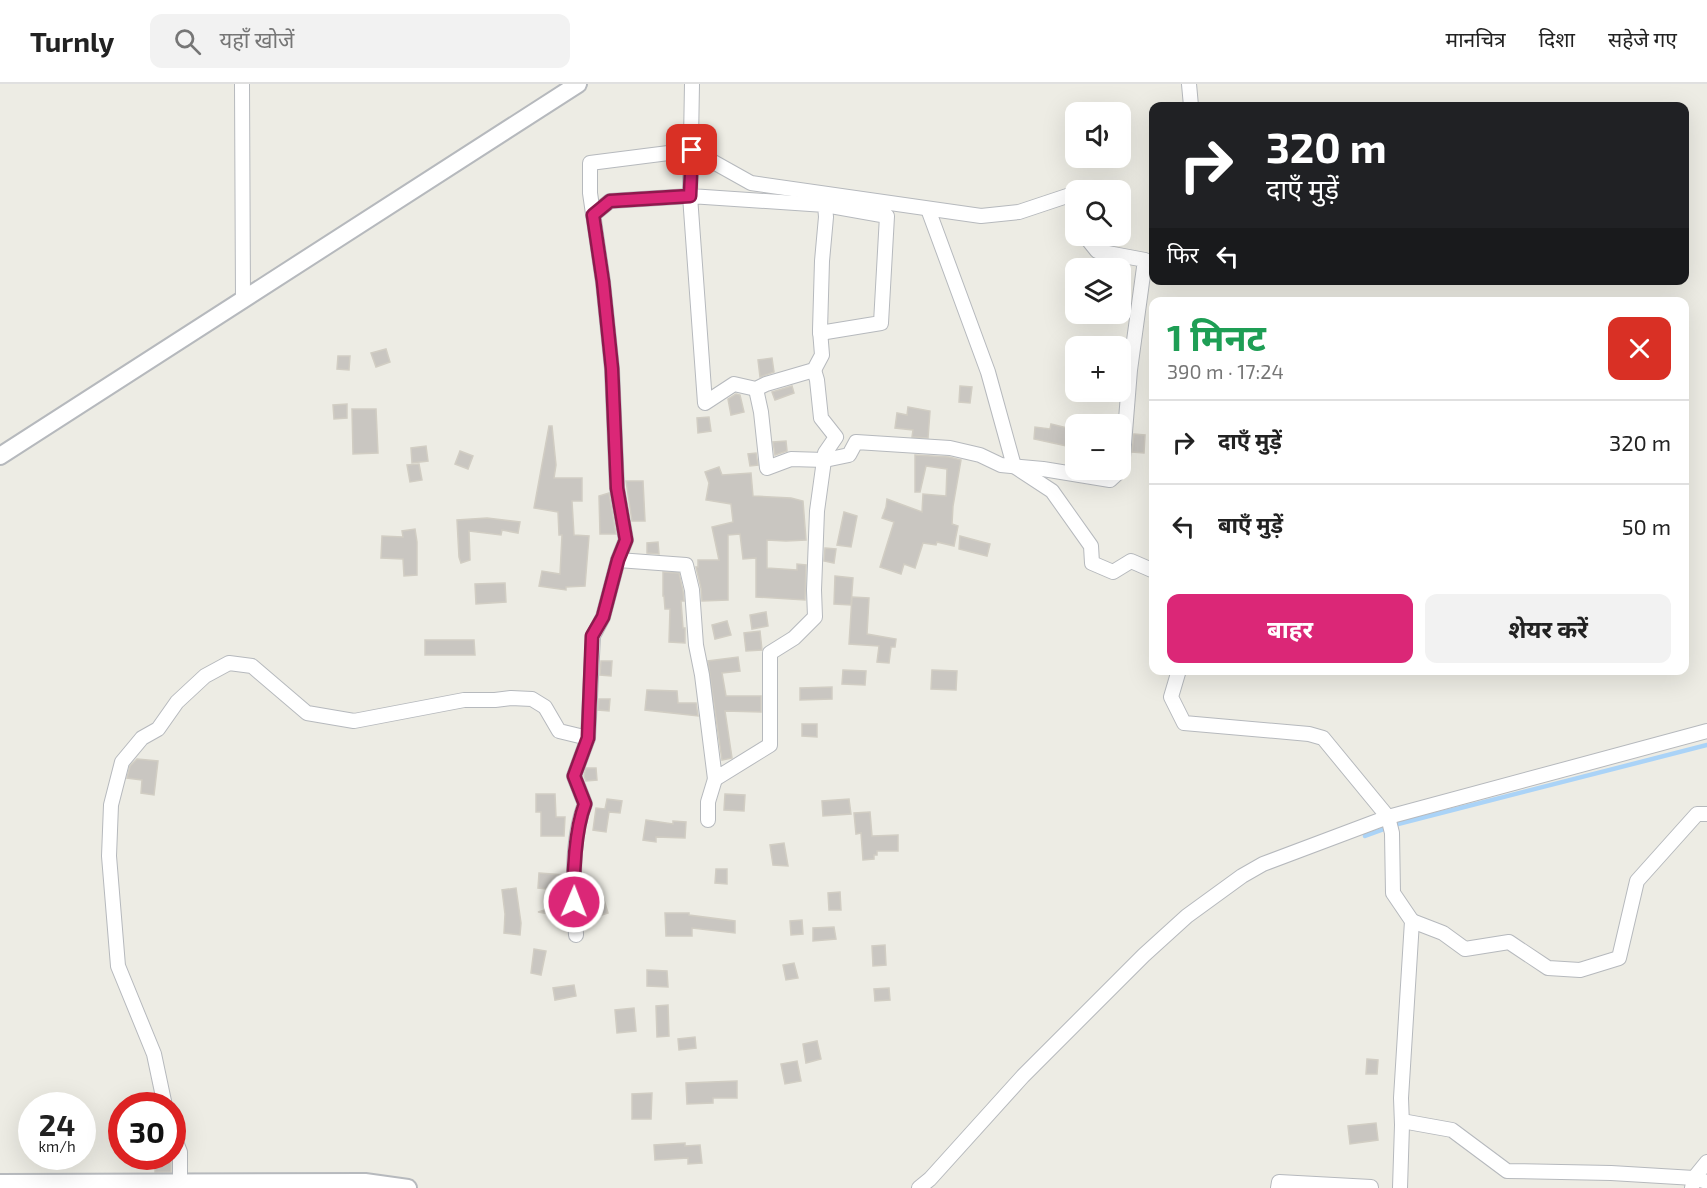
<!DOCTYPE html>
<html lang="hi">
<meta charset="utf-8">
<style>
:root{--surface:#fff;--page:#f2f2f2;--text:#222;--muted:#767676;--line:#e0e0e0;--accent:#db2777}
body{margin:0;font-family:"Exo 2","Noto Sans Devanagari",sans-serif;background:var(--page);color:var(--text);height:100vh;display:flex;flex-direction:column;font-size:22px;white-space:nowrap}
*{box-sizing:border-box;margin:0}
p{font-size:20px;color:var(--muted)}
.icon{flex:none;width:33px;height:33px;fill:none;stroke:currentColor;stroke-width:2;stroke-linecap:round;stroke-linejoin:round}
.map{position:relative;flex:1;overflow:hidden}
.panel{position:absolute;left:1149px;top:213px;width:540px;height:378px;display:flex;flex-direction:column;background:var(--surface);border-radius:12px;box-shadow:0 6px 24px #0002}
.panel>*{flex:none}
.guide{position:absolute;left:1149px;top:18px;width:540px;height:183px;border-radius:12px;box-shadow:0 6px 24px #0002;background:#202124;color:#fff;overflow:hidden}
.fabs{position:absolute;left:1065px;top:18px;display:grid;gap:12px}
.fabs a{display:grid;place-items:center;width:66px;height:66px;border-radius:12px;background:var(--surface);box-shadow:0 6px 24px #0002;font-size:30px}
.speed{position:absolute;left:18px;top:1008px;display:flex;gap:12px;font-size:30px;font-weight:700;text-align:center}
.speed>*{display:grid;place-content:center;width:78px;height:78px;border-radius:50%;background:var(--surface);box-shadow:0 6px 24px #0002;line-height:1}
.speed small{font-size:15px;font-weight:400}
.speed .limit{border:9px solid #d22;background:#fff;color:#111}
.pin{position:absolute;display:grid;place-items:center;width:51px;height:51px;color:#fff;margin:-26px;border-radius:12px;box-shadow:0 3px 9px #0006}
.me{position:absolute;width:66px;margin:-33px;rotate:1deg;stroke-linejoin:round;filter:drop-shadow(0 0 4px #0008)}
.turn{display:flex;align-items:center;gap:21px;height:126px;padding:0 18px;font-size:27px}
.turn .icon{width:78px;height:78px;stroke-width:2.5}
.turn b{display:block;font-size:42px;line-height:51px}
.then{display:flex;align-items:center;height:57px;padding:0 18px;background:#0003;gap:12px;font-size:22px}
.round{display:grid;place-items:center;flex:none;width:63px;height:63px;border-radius:12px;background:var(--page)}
.overview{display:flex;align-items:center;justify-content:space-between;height:102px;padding:0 18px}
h1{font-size:36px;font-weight:700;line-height:45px;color:#1e9e55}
.button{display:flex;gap:12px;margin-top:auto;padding:12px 18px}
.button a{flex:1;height:69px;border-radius:12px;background:var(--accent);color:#fff;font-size:24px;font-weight:700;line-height:69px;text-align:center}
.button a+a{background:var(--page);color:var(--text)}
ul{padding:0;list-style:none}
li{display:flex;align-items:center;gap:18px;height:84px;padding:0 18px;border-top:2px solid var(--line)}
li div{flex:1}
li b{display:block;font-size:22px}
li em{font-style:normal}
header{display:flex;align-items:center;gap:36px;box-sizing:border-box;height:84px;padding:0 30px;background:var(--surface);border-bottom:2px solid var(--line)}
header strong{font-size:28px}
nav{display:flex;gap:33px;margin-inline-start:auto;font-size:21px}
.search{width:420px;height:54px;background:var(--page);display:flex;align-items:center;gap:15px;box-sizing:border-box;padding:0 21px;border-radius:12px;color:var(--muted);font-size:22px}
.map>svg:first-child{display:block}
</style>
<header>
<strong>Turnly</strong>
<div class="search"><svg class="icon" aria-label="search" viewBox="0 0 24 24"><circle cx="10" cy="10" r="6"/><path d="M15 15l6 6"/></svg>यहाँ खोजें</div>
<nav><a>मानचित्र</a><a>दिशा</a><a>सहेजे गए</a></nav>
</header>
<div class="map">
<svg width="1707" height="1104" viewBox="0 0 1707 1104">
<rect width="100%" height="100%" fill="#edece4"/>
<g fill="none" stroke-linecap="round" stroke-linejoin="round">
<polyline stroke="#aad3f7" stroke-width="4.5" points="1365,752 1398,740 1707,661"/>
</g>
<g fill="#c9c6c1" stroke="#d1cdc3" stroke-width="1.5">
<polygon points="386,265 390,278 376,283 371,269"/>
<polygon points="338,272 350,272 349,286 337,285"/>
<polygon points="772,274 774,288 760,293 758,276"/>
<polygon points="792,302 794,309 775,316 772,308"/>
<polygon points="960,302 972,303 970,319 959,318"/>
<polygon points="736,310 740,311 744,328 731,331 728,315"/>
<polygon points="347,320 347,334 334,335 333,321"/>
<polygon points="908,323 930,327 928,354 912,353 913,346 895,344 897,329 907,331"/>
<polygon points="352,325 376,325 378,369 353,370"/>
<polygon points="709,333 711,347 698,349 697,334"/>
<polygon points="1051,340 1076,346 1076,364 1034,355 1035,343 1050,345"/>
<polygon points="549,342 552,342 556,381 554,394 582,394 582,417 572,417 574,451 589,452 585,502 566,503 566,506 539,502 542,487 560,490 562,451 559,451 558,428 534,424"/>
<polygon points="1134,350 1145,351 1144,369 1132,368"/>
<polygon points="786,357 787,367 775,371 773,358"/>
<polygon points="426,362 428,377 412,379 411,364"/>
<polygon points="460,367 473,372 468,385 455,380"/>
<polygon points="756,369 758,381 750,382 748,370"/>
<polygon points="915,371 949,373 961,376 953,422 952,440 958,442 954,462 937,458 936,461 923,459 915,484 904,480 901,490 880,483 894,438 882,434 886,423 887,415 922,428 923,410 946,412 947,385 926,382 920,408 915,408"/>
<polygon points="419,380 422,396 410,398 407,381"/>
<polygon points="719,383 722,391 751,389 753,412 791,414 803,417 806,456 786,457 767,456 767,484 797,486 797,480 806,481 805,516 756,513 756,474 743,475 740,450 728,451 728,516 702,517 701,504 696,483 698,483 698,476 719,476 712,443 733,438 731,420 706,416 709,399 705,388"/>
<polygon points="626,397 643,397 645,437 632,437"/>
<polygon points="609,409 616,450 600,450 599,412"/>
<polygon points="844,428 857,432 851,463 837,461"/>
<polygon points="487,434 520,438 518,449 502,446 501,451 469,447 470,476 461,479 459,473 457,436"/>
<polygon points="415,445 417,458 417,491 404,492 403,475 381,474 382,452 403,453 402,447"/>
<polygon points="960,452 990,460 987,472 959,465"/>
<polygon points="658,458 659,470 647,469 647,459"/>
<polygon points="825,464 836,465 834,479 824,477"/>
<polygon points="663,488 679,489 683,507 684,517 681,517 683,544 685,544 685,559 669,558 670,525 665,525 664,512 663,512"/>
<polygon points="835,492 853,494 851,521 834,520"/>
<polygon points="505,499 506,518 476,520 475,500"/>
<polygon points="852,513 869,514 867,550 896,555 895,563 891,563 889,579 877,578 879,562 849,560"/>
<polygon points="766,528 768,542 752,545 750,531"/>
<polygon points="727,537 731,551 715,555 712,541"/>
<polygon points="760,547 762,566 746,567 744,549"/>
<polygon points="425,556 474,556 475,571 425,571"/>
<polygon points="738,573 740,587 722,589 726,612 761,612 761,628 725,627 732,674 722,676 708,577"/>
<polygon points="601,577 612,577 611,592 600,591"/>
<polygon points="843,586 866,587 865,601 842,600"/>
<polygon points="932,586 957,587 956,606 931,605"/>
<polygon points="832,603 832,615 800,616 800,604"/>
<polygon points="647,606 677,607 678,619 696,619 698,632 645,626"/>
<polygon points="599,615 610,615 609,627 598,626"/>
<polygon points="802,640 817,640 817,653 802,652"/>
<polygon points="137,675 158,677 154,711 141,709 142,696 127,694 130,682"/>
<polygon points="586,684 596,684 597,696 586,697 584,692"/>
<polygon points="536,710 555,710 556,733 565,733 564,752 541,752 541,728 536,728"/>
<polygon points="725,710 745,711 744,727 724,726"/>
<polygon points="607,715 622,717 620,729 609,728 606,748 593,746 596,724 605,725"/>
<polygon points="849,715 851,730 823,732 822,717"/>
<polygon points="870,728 872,752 898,751 898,767 877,767 877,771 874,771 874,775 863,776 861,749 856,750 854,729"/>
<polygon points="646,736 673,740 673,737 686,738 685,754 656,753 656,758 643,756"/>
<polygon points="784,759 788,782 773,781 770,761"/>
<polygon points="716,785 727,785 727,800 715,799"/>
<polygon points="539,789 565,791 565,807 538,804"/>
<polygon points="516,804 521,839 520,851 504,849 505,830 502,806"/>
<polygon points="840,808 841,826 829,826 828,809"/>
<polygon points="602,809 608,829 586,836 584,828 583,815"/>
<polygon points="565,820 566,833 538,828"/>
<polygon points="665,829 689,829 689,831 735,837 735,849 692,844 692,852 666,852"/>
<polygon points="802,836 803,850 791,851 790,837"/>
<polygon points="834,843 836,855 813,857 813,844"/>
<polygon points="885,861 886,881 873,882 872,862"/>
<polygon points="534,865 546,867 541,891 531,889"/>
<polygon points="794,879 798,894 786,896 783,881"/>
<polygon points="647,886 667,887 668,903 647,902"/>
<polygon points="574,901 576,912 555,916 553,904"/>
<polygon points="889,904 890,916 875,917 874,905"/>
<polygon points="668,921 669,952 657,953 656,922"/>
<polygon points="634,924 636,947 617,949 615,926"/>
<polygon points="695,953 696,964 679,966 678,955"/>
<polygon points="817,957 821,975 806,979 803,960"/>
<polygon points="1367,975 1378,976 1377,990 1366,990"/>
<polygon points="797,977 801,997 785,1000 781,980"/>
<polygon points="737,997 737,1014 713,1014 713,1019 687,1020 686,999"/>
<polygon points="652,1009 651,1035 632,1035 632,1010"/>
<polygon points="1376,1039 1378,1056 1350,1060 1348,1042"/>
<polygon points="685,1059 685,1062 700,1061 702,1079 688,1080 688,1074 655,1076 654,1061"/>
<rect x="155" y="1072" width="16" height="16"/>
</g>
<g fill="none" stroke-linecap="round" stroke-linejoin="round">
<g stroke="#b6b9bd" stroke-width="16">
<g id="minor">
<polyline points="242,0 243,216"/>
<polyline points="1189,0 1191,22"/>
<polyline points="928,125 988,288 1014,382 1052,407 1091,462 1092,479 1113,488 1131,477 1154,487"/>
<polyline points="593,131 610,117 690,112 705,319 734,300 756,305 766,300 814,286 822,271 820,246 822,177 826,133 825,121 690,112 692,0"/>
<polyline points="820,249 881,239 887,132 825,121"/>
<polyline points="756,305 761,328 767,384 791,375 825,376 849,371 856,358 950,364 980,371 1001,381 1043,385 1110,396 1122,385 1130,286 1145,176 1097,167 1085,152"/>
<polyline points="618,476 686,481 692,506 696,561 702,591 715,695 770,661 770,569 794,554 815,533 814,506 817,427 825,369 836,353 821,334 817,296 814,286"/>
<polyline points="1179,586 1171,613 1184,639 1309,650 1323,654 1388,733 1392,749 1393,809 1412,837 1401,1014 1402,1041 1400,1104"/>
<polyline points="708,736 708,718 715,695"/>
<polyline points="1412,837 1443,849 1465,865 1509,858 1548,884 1580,886 1619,874 1637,797 1697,730 1707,730"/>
<path d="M576,851C574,812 570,757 585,720L574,692L588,654"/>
<polyline points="165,1022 154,970 118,882 109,772 111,721 122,678 142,654 158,645 177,618 205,592 229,579 252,582 307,629 354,637 464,616 495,616 511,614 532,615 545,623 559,647 588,654 593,552 603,533 618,476 626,456 617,404 612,285 603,198 590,109 590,79 692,66 751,99 981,132 1019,128 1073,110 1076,120"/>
<polyline points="1402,1037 1452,1046 1507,1087 1611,1089 1694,1094 1707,1098"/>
<polyline points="172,1048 180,1068 180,1099"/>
<polyline points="919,1104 930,1095 1023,992 1144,871 1187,832 1242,792 1263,780 1388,733 1707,647"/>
<polyline points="1278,1104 1279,1098 1371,1103 1371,1104"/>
<polyline points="1692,1104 1694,1094 1707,1078"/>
</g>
</g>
<g stroke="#b6b9bd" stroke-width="20">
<g id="tertiary">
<polyline points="0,372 578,0"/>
<polyline points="0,1099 365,1098 408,1104"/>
</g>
</g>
<use href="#minor" stroke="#fff" stroke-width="14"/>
<use href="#tertiary" stroke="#fff" stroke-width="16"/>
</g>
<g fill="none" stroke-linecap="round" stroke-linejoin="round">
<g stroke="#8e194d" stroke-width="15">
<path id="route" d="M574,818C573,790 575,746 585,720L574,692L588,654L592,552L603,533L618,476L626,456L617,404L612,285L603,198L593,131L610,117L690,112L692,66"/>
</g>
<use href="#route" stroke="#db2777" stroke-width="10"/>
</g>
</svg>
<div class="fabs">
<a><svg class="icon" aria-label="sound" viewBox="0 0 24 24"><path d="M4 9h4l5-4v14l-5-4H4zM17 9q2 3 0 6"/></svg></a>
<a><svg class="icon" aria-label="search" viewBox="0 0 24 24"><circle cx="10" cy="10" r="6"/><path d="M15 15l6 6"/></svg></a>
<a><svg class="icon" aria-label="layers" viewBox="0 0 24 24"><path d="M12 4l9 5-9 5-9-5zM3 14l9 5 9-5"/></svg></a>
<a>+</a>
<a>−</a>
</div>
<div class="speed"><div>24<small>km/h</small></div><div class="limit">30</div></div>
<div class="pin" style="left:692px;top:66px;background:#d93025"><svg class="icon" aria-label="arrive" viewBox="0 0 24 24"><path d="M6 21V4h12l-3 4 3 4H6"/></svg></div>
<svg class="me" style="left:574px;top:818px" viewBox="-20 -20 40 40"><circle r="17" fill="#db2777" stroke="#fff" stroke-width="3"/><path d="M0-11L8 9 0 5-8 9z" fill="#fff"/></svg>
<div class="guide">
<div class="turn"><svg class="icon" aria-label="right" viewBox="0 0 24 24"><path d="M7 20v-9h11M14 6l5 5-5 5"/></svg><div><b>320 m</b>दाएँ मुड़ें</div></div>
<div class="then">फिर<svg class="icon" aria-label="left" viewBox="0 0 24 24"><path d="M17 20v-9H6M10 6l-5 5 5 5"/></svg></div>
</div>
<section class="panel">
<div class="overview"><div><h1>1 मिनट</h1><p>390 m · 17:24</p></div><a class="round" style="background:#d93025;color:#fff"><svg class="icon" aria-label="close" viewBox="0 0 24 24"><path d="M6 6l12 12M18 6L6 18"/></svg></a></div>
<ul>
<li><svg class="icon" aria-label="right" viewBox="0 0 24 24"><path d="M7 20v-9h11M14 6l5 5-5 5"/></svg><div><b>दाएँ मुड़ें</b></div><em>320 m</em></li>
<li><svg class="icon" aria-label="left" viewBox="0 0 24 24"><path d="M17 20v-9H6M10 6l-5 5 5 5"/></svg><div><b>बाएँ मुड़ें</b></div><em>50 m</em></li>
</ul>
<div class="button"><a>बाहर</a><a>शेयर करें</a></div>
</section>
</div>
